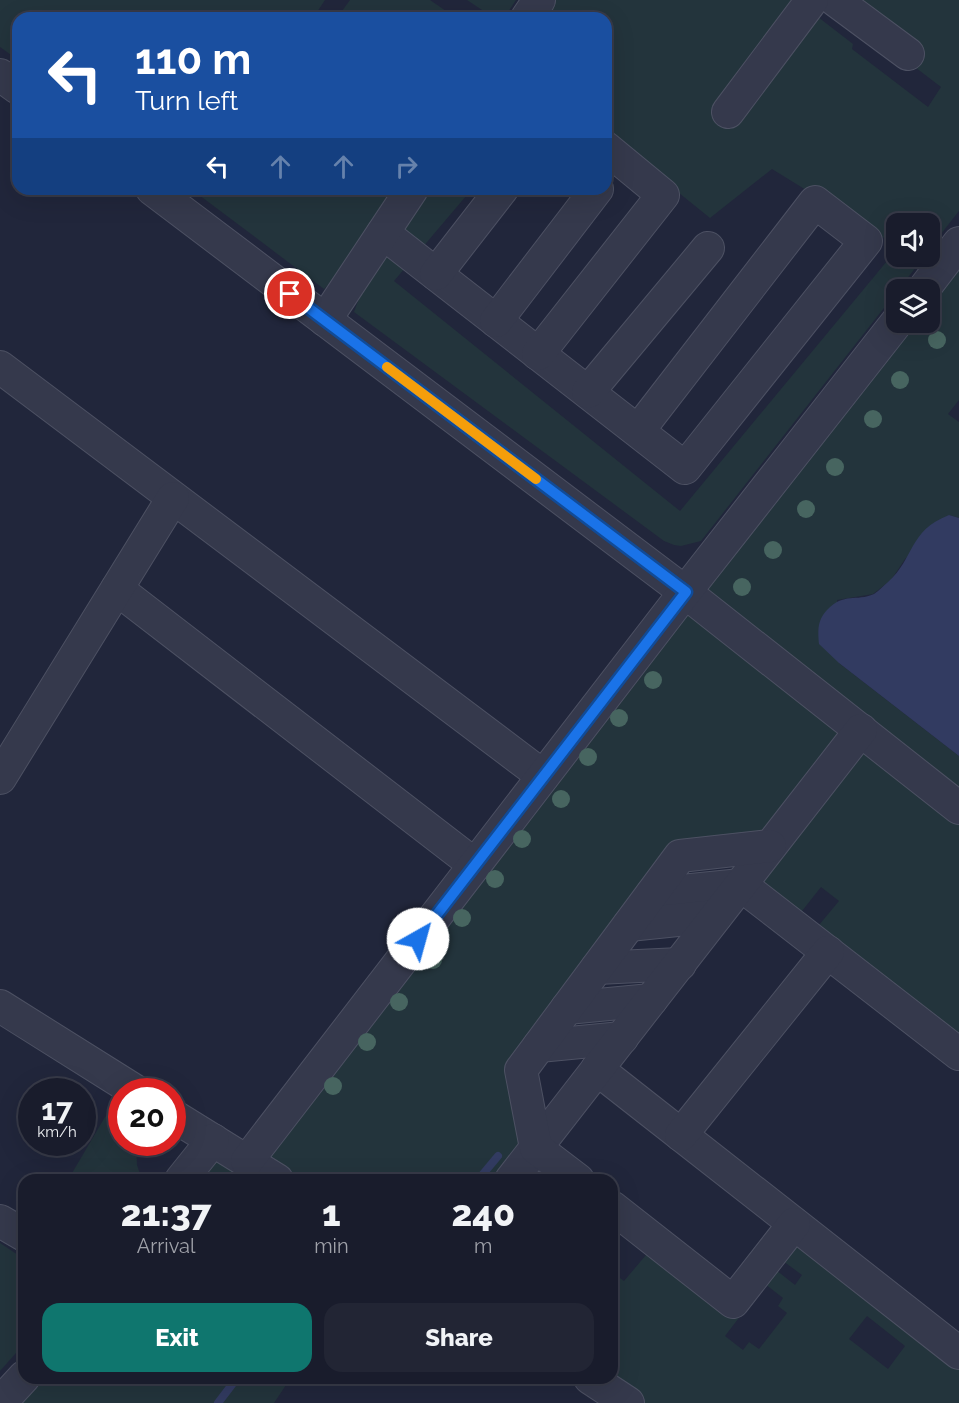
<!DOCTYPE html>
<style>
:root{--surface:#191c2c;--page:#222534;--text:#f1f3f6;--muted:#9fa1a9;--line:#373a48;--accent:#0f766e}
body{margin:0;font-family:Raleway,sans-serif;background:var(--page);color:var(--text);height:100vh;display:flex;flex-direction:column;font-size:22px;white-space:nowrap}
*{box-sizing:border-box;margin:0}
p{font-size:20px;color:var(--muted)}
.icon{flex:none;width:33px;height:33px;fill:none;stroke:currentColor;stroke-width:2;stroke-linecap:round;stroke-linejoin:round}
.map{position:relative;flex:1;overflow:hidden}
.drawer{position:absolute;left:18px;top:1174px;width:600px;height:210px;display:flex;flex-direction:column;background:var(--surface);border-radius:18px;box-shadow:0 6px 24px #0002,0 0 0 2px var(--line)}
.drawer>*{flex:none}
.guide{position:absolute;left:12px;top:12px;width:600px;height:183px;border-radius:18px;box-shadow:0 6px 24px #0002,0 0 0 2px var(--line);background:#1a4fa0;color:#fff;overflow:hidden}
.controls{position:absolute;left:886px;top:213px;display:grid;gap:12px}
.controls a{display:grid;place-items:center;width:54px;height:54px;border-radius:12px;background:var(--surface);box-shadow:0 6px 24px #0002,0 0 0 2px var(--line);font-size:30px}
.speed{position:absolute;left:18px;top:1078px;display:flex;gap:12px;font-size:30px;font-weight:700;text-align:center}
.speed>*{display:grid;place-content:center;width:78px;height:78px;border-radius:50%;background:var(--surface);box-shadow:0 6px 24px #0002,0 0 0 2px var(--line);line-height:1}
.speed small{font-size:15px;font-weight:400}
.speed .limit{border:9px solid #d22;background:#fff;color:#111}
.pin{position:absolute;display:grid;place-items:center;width:51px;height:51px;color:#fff;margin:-26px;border:3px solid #fff;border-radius:50%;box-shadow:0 2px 6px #0007}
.me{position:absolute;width:66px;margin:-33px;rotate:38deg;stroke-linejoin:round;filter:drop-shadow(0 0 4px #0008)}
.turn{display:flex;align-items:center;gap:21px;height:126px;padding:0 24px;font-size:27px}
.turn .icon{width:78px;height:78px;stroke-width:2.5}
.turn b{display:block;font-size:42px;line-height:51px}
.lanes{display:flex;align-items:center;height:57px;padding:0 24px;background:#0003;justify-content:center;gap:30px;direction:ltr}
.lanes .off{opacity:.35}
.eta{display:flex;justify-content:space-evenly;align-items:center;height:102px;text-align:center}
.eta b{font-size:36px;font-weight:800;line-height:42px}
.cta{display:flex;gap:12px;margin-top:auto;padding:12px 24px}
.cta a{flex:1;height:69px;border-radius:18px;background:var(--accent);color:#fff;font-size:24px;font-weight:800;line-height:69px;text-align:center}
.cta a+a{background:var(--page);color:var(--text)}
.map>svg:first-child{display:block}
</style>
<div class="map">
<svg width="959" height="1403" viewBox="0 0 959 1403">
<rect width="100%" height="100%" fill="#21263b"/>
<g fill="#23343c" fill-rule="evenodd">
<polygon points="0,0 325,0 313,18 18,18 18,60 0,47"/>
<polygon points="350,0 430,0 456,18 337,18"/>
<polygon points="467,0 516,0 504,18 494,18"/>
<polygon points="555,0 796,0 853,44 852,49 928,107 941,87 827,0 959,0 959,211 930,248 930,224 897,224 897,246 772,169 710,218 606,134 606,18 543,18"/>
<polygon points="191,189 392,189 336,277 324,289"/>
<path d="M429,189H472L394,281L680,511L897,249V256L924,257L701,541L681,546L674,545L664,541L354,312C367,273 406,224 429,189Z"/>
<path d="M959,243V400L948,414L959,422V518L949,515L905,559L891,580L873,594L837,600L839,663L959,756V1054L741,885L770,847L680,856L521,1070L536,1148L578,1180H181L213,1140L246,1161L897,322H930V290ZM821,887L839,901L819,925L802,911Z"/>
<polygon points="120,1106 122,1143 136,1143 137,1165 142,1180 68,1180 105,1117"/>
<path d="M794,1224L959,1353V1403H628L612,1378V1272L624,1281L657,1242L733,1302ZM783,1261L802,1275L795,1285L776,1270ZM765,1284L783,1298L778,1306L787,1313L759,1349L749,1342L743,1350L725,1336ZM867,1316L905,1346L888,1369L849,1339Z"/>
<polygon points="0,1243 24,1259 24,1344 0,1371"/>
<polygon points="24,1378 290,1379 274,1403 0,1403"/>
</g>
<path fill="#323b61" d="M949,515L959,518V756L839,663L819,644C818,630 817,621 827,610C844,592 856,602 874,594C879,591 884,585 888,582C915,558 908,531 949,515Z"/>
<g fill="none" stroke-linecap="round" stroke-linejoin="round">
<g stroke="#323b61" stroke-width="8">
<polyline points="478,1180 498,1156"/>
<polyline points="218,1403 237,1378"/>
</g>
<g stroke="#4d5163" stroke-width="34">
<g id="minor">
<polyline points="835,0 908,54"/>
<polyline points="527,18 539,0"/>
<polyline points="0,75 18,88"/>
<polyline points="728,112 812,0"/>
<polyline points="152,189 685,592 959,808"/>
<polyline points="383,233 685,468 866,241 815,202 638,431"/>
<polyline points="436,274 502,189"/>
<polyline points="923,290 959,243"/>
<polyline points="325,320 412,189"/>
<polyline points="496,321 597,189"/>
<polyline points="538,354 663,195 606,148"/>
<polyline points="0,367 543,776"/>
<polyline points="588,392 708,248"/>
<polyline points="117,589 475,865"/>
<polyline points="0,778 173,498"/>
<polyline points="652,894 741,885 959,1054"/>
<polyline points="629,925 716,916"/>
<polyline points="597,968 680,964"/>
<polyline points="0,1006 137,1092"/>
<polyline points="567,1008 651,1000"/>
<polyline points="539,1046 622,1038"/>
<polyline points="597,1069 959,1353"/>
<polyline points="172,1115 277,1180"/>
<polyline points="681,1135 828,952"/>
<polyline points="247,1161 685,592 897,322"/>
<polyline points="181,1180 213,1140"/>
<polyline points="511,1180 861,730"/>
<polyline points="578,1180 536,1148 521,1070 680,856 770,846"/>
<polyline points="612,1207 733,1302 794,1224"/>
<polyline points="0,1221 24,1235"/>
<polyline points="590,1378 628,1403"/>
<polyline points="0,1403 24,1377"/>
</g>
</g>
<use href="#minor" stroke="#35394c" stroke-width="32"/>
</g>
<g fill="#476560">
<circle cx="937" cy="340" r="9"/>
<circle cx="900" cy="380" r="9"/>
<circle cx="873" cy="419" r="9"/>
<circle cx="835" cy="467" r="9"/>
<circle cx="806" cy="509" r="9"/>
<circle cx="773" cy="550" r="9"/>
<circle cx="742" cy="587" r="9"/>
<circle cx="653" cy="680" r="9"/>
<circle cx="619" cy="718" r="9"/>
<circle cx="588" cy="757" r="9"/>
<circle cx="561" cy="799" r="9"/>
<circle cx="522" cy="839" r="9"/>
<circle cx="495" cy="879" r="9"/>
<circle cx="462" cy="918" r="9"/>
<circle cx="433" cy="960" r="9"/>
<circle cx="399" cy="1002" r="9"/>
<circle cx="367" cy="1042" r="9"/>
<circle cx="333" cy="1086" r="9"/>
</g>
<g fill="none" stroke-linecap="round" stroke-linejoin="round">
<g stroke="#114b97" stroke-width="15">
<polyline id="route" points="290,294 686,592 418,939"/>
</g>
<use href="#route" stroke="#1a73e8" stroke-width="10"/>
<polyline stroke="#f59e0b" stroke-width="10" points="387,367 536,479"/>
</g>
</svg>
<div class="controls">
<a><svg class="icon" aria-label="sound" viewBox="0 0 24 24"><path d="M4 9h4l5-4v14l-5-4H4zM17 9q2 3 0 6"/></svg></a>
<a><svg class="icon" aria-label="layers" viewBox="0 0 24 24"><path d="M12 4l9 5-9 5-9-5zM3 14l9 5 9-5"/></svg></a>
</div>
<div class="speed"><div>17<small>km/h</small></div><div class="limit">20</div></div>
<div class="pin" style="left:290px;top:294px;background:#d93025"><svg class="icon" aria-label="arrive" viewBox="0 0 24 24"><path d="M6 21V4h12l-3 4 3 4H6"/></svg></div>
<svg class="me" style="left:418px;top:939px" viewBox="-20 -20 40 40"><circle r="19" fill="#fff"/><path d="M0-13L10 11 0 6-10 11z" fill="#1a73e8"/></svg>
<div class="guide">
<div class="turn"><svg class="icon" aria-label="left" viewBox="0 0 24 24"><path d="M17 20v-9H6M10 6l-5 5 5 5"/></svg><div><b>110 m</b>Turn left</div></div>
<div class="lanes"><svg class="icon" aria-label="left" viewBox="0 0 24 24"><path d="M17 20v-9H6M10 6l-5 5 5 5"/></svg><svg class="icon off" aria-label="ahead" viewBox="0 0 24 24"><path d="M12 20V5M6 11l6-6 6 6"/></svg><svg class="icon off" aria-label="ahead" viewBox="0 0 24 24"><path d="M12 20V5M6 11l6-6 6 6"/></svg><svg class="icon off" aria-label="right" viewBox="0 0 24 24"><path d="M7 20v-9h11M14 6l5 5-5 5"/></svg></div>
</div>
<section class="drawer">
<div class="eta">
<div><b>21:37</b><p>Arrival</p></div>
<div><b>1</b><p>min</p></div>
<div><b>240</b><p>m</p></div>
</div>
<div class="cta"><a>Exit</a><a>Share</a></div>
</section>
</div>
